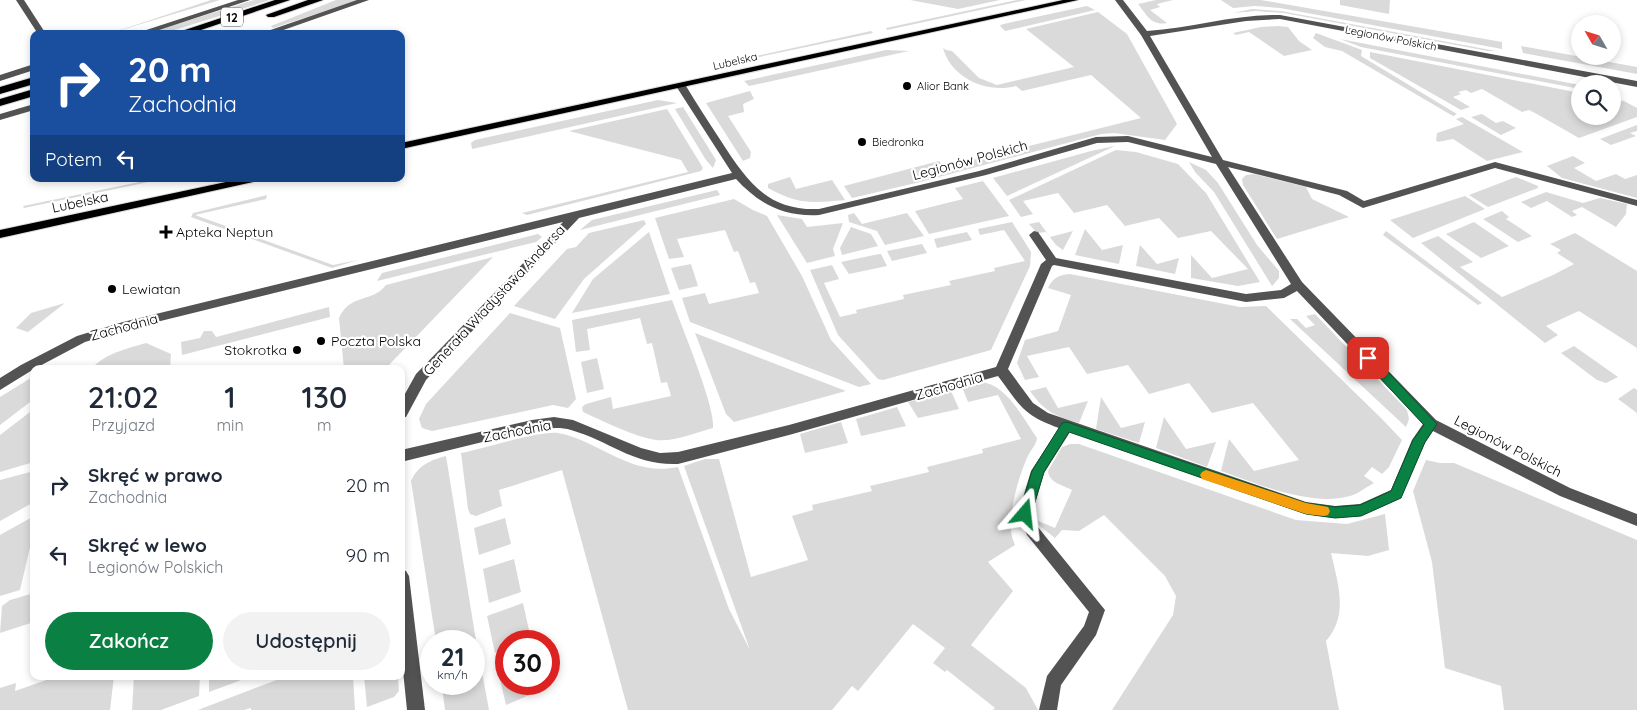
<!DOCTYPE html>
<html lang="pl">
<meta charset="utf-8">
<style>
:root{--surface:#fff;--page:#f2f2f3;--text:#1f2937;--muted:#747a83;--accent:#0b8043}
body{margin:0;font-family:Quicksand,sans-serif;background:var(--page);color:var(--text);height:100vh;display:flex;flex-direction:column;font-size:19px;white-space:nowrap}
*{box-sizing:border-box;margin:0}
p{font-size:16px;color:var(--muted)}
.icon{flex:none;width:28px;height:28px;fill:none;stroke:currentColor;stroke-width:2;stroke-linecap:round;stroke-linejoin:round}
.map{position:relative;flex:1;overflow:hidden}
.panel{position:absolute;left:30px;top:365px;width:375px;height:315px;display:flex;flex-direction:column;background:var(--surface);border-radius:10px;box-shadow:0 2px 8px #0003}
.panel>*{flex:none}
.top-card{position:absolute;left:30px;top:30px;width:375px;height:152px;border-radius:10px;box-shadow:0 2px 8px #0003;background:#1a4fa0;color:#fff;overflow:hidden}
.needle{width:32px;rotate:309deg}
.buttons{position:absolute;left:1571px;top:15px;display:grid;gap:10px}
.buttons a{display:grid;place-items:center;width:50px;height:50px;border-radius:50%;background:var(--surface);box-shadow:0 2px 8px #0003;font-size:25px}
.speed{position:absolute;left:420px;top:630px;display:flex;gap:10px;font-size:25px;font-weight:700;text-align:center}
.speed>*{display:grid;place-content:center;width:65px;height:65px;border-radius:50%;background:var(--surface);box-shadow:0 2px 8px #0003;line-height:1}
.speed small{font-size:12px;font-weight:400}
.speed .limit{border:8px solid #d22;background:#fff;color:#111}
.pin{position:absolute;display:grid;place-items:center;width:42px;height:42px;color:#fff;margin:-21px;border-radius:10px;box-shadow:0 2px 8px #0006}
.me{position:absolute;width:55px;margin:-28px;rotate:17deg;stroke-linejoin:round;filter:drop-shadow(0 0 4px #0008)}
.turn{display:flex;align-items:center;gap:18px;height:105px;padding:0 15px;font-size:22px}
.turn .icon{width:65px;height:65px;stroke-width:2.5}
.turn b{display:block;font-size:35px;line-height:42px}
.then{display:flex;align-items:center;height:48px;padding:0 15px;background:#0003;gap:10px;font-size:19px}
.eta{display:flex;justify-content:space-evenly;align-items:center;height:85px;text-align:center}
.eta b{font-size:30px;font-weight:600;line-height:35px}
.cta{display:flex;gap:10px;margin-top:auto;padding:10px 15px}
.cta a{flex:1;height:58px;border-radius:30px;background:var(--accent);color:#fff;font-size:20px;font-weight:600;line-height:58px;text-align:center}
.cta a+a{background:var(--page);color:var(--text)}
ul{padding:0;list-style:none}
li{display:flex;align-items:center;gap:15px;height:70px;padding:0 15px}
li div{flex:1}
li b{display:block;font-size:19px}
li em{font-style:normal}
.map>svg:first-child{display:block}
</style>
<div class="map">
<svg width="1637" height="710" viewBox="0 0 1637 710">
<rect width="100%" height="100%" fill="#fff"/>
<g fill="#dadada">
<polygon points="211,0 220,0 108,34"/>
<polygon points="254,0 270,0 162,34 145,34"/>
<polygon points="336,0 359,0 273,28 271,26"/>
<polygon points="910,0 1000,0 958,9"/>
<polygon points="1017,0 1026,0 887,30 886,28"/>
<path d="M1156,0H1173L1157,4L1160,7L1150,10L1167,23C1151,26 1147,15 1138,4Z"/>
<polygon points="1221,0 1261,0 1502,42 1502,49 1280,8 1255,6 1233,8"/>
<polygon points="1340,0 1390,0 1389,14 1340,5"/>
<polygon points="1087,6 1095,10 1005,31 1001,27 1000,25 1008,23"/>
<polygon points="1252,9 1281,11 1496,51 1488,51 1284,13 1256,11 1233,13"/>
<path d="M1098,12L1127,34L1177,124L1165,140L1114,133L1101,134L920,182L852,198L844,186L939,161L945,167L1141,118L1091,75L1022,91L1016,86C987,94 951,78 943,48L946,50L952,51L979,78L997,85L1074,67L1026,29Z"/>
<polygon points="1278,26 1288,27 1299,41 1312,50 1284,56 1249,32 1236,35 1233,33 1261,27"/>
<polygon points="871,31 873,33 716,66 715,65"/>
<polygon points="1316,33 1362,50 1361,56 1457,114 1453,116 1342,51 1325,47 1313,38"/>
<polygon points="1340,39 1580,85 1580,89 1361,47"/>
<polygon points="1521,46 1637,67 1637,74 1523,53"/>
<polygon points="886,50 909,51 749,86 744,81"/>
<polygon points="1370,52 1580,93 1580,116 1612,116 1613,99 1624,101 1637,108 1637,117 1579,138 1535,113 1529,110 1522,112 1482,89 1471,93 1466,90 1458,92 1461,94 1453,97 1470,107 1461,110 1370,58"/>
<polygon points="750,91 754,99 743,104 744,112 728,116 751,152 750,158 743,161 706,103"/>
<polygon points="658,100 677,103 472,149 471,143 475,140"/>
<polygon points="683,107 716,160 713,168 706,160 675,109"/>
<polygon points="667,109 703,168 701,171 527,215 522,213 688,172 681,160 569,131"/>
<polygon points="1482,114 1496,123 1503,121 1516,128 1501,135 1471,117"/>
<polygon points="1462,117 1523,152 1487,161 1453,139 1438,142 1436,140 1437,133 1464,124 1456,119"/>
<polygon points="1637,125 1637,131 1630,133 1636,136 1611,145 1600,139"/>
<polygon points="1115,146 1007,196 993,178 1091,151"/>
<polygon points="1116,150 1136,152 1178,164 1206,193 1260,282 1238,286 1191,278 1191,255 1212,278 1248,269 1211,231 1178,238 1159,218 1125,226 1107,205 1074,213 1058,193 1023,201 1033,214 1021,217 1009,200"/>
<polygon points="1573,156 1585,163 1574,168 1596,181 1616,174 1625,179 1637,175 1637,198 1562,178 1547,166"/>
<polygon points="1189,162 1206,170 1218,183 1257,245 1279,271 1279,278 1272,286 1214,192 1195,172"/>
<polygon points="1254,174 1306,187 1312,199 1349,217 1277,239 1243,185 1242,179 1246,175"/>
<path d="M790,177L796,189L832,180L845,200C811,203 799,205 768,188V184Z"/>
<polygon points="1516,177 1538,186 1538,188 1488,207 1469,195"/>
<polygon points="154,179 163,179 24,208 23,206"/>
<polygon points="983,181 1009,216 929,234 915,211 963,199 955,188"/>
<polygon points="717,190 720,195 580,230 592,220"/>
<polygon points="1546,192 1583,203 1600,198 1627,204 1626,214 1616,227 1582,207 1572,211 1577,215 1572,217 1547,201 1531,208 1521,202"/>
<polygon points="267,195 266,199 195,215 333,265 358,260 332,268 191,217 193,213"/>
<polygon points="1465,196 1485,209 1413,238 1390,220"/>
<polygon points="734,199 753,210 767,216 802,276 831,340 871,384 859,387 690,322 682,298 705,293 709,304 759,293 755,282 750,283 738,251 734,252 725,230 677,239 684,257 669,259 655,218"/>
<polygon points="1502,211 1509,217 1506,219 1532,236 1518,242 1483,219"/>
<polygon points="854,213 862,224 907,213 924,236 885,245 877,231 849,222 848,215"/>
<polygon points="777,215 802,219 807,227 843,223 833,249 835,256 807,263"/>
<polygon points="644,220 646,224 584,279 555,319 514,306 567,249 576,247 589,233"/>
<polygon points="1012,222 1031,252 1030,266 991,350 883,380 878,379 838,335 810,270 832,265 839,279 824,283 840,317 857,313 856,310 904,299 903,295 951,285 949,281 995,271 994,268 1025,261 1004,230 980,235 978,229"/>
<polygon points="1039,222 1050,237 1073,231 1063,250 1056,245 1046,232 1037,233 1029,224"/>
<polygon points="1474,222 1509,246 1481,258 1446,234"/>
<polygon points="851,227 871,234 878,246 842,255 840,248"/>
<polygon points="1085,229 1102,250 1123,245 1119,264 1075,255"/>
<polygon points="1386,231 1482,303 1478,305 1383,235"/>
<polygon points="649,232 670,294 572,313 593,279"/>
<polygon points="967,232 972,240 937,248 934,239"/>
<polygon points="1575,233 1637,271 1637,348 1579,311 1546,326 1558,335 1545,343 1421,243 1438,236 1473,262 1460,267 1502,297 1553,275 1574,264 1557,253 1561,250 1550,244"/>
<polygon points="538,234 542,237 536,242 377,281 382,273"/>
<polygon points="922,244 927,253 892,261 887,251"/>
<polygon points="1140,245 1157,264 1179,258 1175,274 1136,266"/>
<polygon points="879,254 881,254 887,266 849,274 841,262"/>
<path d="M493,257L385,369H344L339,318C350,293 373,303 386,285Z"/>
<polygon points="691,264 698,286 679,290 671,268"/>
<path d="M1070,274L1240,307L1266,306L1381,418L1402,440L1389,467L1382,474L1372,467L1364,476L1374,483C1366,487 1358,494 1350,496C1311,507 1258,484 1221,471L1229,439L1254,471L1299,460L1253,403L1212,413L1189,383L1149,394L1128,365L1087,374L1069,347L1027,356L1039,377L1025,380L1017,363L1025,340L1058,331L1071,295L1048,288C1053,278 1058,275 1070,274Z"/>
<path d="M672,300C681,325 716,408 713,428C695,433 674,442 656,440C635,437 603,421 583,412L582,407L586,404L611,397L613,409L671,396L667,382L661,383L652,343L647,344L640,318L587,329L590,350L576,352L572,320Z"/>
<polygon points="65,303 28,332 16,328 31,313"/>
<polygon points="329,307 330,317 182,355 181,342 200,338 204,331 212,331 216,337"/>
<polygon points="510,313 560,328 576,399 568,408 553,405 432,431 422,428 419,419 426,404"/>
<polygon points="1315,314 1407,410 1409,419 1406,427 1290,319 1297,319 1306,328 1315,325 1306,316"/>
<polygon points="695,333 846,391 734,422 726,414"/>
<path d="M146,343L171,354L170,369H91C106,353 126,349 146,343Z"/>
<polygon points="1574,346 1618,377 1606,383 1597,380 1561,353"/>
<polygon points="597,358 604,389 587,393 581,362"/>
<polygon points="34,376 34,399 0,425 0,397"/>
<path d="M981,382C1006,384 1023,418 1037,438C1036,446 1030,450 1027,458C1019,476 1009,510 1011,530C1011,535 1013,540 1015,545L988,562L1013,591L971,645L1026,688L1038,710H993L995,708L947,670L945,672L933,663L945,648L913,624L858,691L852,686L832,710H628L562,470L499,490L502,506L476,516L470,514L468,509L461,453C482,449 541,430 558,433C601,441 629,477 678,467L729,609L750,650L684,466L705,459H719L751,577L808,560L792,516L813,510L812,505L872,491L870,486L929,472L927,467L983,453L982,449L1021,439L998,395L968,402L962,387Z"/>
<path d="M1046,387L1058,408L1088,401L1079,423C1055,416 1045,412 1030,391Z"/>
<polygon points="1634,388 1637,390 1637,413 1618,399"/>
<polygon points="951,391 959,409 918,418 908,402"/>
<polygon points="1101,397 1121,428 1145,422 1139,443 1096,429"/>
<polygon points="897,407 906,426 861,436 856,419"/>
<polygon points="34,409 34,462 0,472 0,435"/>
<polygon points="1164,417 1186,449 1216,442 1207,467 1156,448"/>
<polygon points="841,422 848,443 805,453 800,434"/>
<path d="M1070,444H1079L1296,520L1347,524L1385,514L1389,550L1368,556L1331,553C1338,584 1349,615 1326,641L1339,710H1112L1173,615L1176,596L1165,576L1104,515L1079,531L1062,530L1055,538L1036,523V520L1055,528L1072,490C1063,485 1049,483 1048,471L1062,447Z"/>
<path d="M446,456L479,659L474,662V641H436L411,481C418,465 431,460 446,456Z"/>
<polygon points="1426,460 1440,463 1454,463 1637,540 1637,710 1504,710 1501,686 1445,668 1432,562 1413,491"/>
<polygon points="34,471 34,502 0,521 0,480"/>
<polygon points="34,516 34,530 20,590 0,596 0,535"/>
<polygon points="505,518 511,544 479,555 474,528"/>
<polygon points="514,559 521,592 489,603 483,569"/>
<polygon points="34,593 34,622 0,633 2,606 10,600"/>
<polygon points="523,603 531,639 506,641 506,649 495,653 487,616"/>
<polygon points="506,663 506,684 540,684 541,690 506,705 497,667"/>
<polygon points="482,672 489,710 445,710 442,687 450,684 474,684 474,675"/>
<polygon points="58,676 114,676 110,710 0,710 0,688 16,683 15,691"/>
<polygon points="134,676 200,676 199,696 161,710 132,710"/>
<polygon points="209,676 252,676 209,692"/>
<polygon points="287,676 353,676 355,710 251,710 251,708 244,710 198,710"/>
<polygon points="364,676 398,676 399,691 394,697 367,707"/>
</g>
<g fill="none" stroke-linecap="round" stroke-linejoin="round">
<g stroke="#dbdbdb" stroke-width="2">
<g id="major">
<polygon points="1063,0 1078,0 401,149 401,143"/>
<polygon points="240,179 258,179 253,182 0,238 0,230"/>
</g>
</g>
<g stroke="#dbdbdb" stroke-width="2">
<g id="highway">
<polygon points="275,0 290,0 189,34 173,34"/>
<polygon points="308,0 323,0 274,17 268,17 266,15"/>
<polygon points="34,77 34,84 0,94 0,87"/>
<polygon points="34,89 34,96 0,106 0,99"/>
</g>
</g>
<g fill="#535353" fill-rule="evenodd">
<polygon points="16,0 24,0 46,34 38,34"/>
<polygon points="238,0 250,0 147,34 134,34"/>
<polygon points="357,0 369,0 272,34 259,34"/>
<path d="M1115,0H1123L1147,31C1192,28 1235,14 1280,15L1637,81V87L1280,19L1246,21L1150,36L1223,160L1347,191L1364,201L1495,162L1637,200V206L1495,168L1363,208L1339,195L1228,167L1302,282L1436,420L1570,488L1637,514V526L1560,496L1433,431L1425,443L1401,498L1361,516L1335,518L1306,514L1070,432L1044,473L1032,514L1037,526L1105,610L1096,635L1061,685L1057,710H1039L1047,676L1084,626L1089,612L1027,535L1018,514L1031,471L1059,428C1022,415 1020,405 998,376L789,435L678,464C634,466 610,441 571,430C558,426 545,429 532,430L401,462V450L532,420L554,417L573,420L641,448L660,453L678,452L789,425L996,367L1041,264L1046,260L1029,235L1034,231L1038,232L1056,258L1246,294L1281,290L1291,284L1216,164L1128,142L1097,143L986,175L819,215C784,217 759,204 736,179L579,218L426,380L406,417L401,418V401L416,374L563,222L124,330L85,342L34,369L0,390V378L21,365L77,336L123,322L732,173L676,86L681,83L686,86C697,104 709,123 721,141C747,181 767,211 819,209L979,171L1096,137L1128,136L1212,157L1141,35ZM1054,265L1246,302L1284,298L1297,291L1423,424L1412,440L1391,490L1360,504L1335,506L1306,502L1048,413L1033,403L1008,369L1052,266Z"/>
<polygon points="34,64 34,70 0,81 0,75"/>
<polygon points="34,104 34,110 0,120 0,114"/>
<polygon points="401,569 406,571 409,576 425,710 407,710 401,651"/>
</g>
<use href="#major" fill="#000" fill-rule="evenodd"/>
<use href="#highway" fill="#000" fill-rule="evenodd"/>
</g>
<polygon fill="#0b8043" stroke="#07532c" points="1368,354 1372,355 1437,424 1425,442 1401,498 1361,516 1335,518 1306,514 1069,432 1044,472 1030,518 1025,519 1020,518 1019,514 1032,471 1062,423 1067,422 1306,503 1335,507 1360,505 1391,491 1413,440 1424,425 1364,361 1362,358 1364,355"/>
<polygon fill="#f59e0b" points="1206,470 1306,503 1328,507 1330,511 1328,515 1324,516 1306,514 1202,479 1200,475 1202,472"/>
<g fill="#000" stroke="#fff" stroke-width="2">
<circle cx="907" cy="86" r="5"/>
<circle cx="862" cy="142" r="5"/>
<path d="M163.5 224.5h5v5h5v5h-5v5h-5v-5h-5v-5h5z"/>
<circle cx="112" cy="289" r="5"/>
<circle cx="321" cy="341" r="5"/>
<circle cx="297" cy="350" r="5"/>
</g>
<g text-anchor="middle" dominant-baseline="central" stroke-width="4.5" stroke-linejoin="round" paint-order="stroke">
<g font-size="11" fill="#000" stroke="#fff">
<text transform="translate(1391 38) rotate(11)">Legionów Polskich</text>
<text transform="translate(735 61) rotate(-13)">Lubelska</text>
</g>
<g font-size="11" fill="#000" stroke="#fff" text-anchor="start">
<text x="917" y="86">Alior Bank</text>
<text x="872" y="142">Biedronka</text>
</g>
<rect fill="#fff" stroke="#4c4c4c" stroke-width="1" x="221" y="7.5" width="22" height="19" rx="4"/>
<g font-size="12" font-weight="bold" fill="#000">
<text x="232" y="17">12</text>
</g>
<g font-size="14" fill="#000" stroke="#fff">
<text transform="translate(970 160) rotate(-15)">Legionów Polskich</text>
<text transform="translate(80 202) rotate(-12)">Lubelska</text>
<text transform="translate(494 300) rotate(-47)">Generała Władysława Andersa</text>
<text transform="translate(124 327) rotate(-15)">Zachodnia</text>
<text transform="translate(949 386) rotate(-16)">Zachodnia</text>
<text transform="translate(517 431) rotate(-11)">Zachodnia</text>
<text transform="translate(1508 446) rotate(27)">Legionów Polskich</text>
</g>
<g font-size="14" fill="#000" stroke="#fff" text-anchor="start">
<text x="176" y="232">Apteka Neptun</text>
<text x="122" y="289">Lewiatan</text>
<text x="331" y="341">Poczta Polska</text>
<text x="287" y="350" text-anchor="end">Stokrotka</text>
</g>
</g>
</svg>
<div class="buttons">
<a><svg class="needle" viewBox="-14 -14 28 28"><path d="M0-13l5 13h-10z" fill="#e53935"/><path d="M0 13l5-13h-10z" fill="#747a83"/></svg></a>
<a><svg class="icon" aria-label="search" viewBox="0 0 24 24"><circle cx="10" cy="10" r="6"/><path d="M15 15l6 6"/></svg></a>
</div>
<div class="speed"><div>21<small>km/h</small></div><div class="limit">30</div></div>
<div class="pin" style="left:1368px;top:358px;background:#d93025"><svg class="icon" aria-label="arrive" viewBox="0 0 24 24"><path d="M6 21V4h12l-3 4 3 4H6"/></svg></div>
<svg class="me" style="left:1025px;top:514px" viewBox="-20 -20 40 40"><path d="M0-17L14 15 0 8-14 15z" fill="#0b8043" stroke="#fff" stroke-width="4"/></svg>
<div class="top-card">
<div class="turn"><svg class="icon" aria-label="right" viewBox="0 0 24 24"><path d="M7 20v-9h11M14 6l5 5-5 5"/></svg><div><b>20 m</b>Zachodnia</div></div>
<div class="then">Potem<svg class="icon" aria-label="left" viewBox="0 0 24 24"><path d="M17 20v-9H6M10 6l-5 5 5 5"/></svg></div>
</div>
<section class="panel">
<div class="eta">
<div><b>21:02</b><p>Przyjazd</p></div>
<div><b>1</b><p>min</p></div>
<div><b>130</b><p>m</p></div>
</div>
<ul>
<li><svg class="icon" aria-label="right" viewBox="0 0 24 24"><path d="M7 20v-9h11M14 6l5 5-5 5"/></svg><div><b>Skręć w prawo</b><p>Zachodnia</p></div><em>20 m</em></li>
<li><svg class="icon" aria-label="left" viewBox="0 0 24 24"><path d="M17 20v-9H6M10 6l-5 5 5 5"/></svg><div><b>Skręć w lewo</b><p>Legionów Polskich</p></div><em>90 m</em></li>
</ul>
<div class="cta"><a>Zakończ</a><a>Udostępnij</a></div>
</section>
</div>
